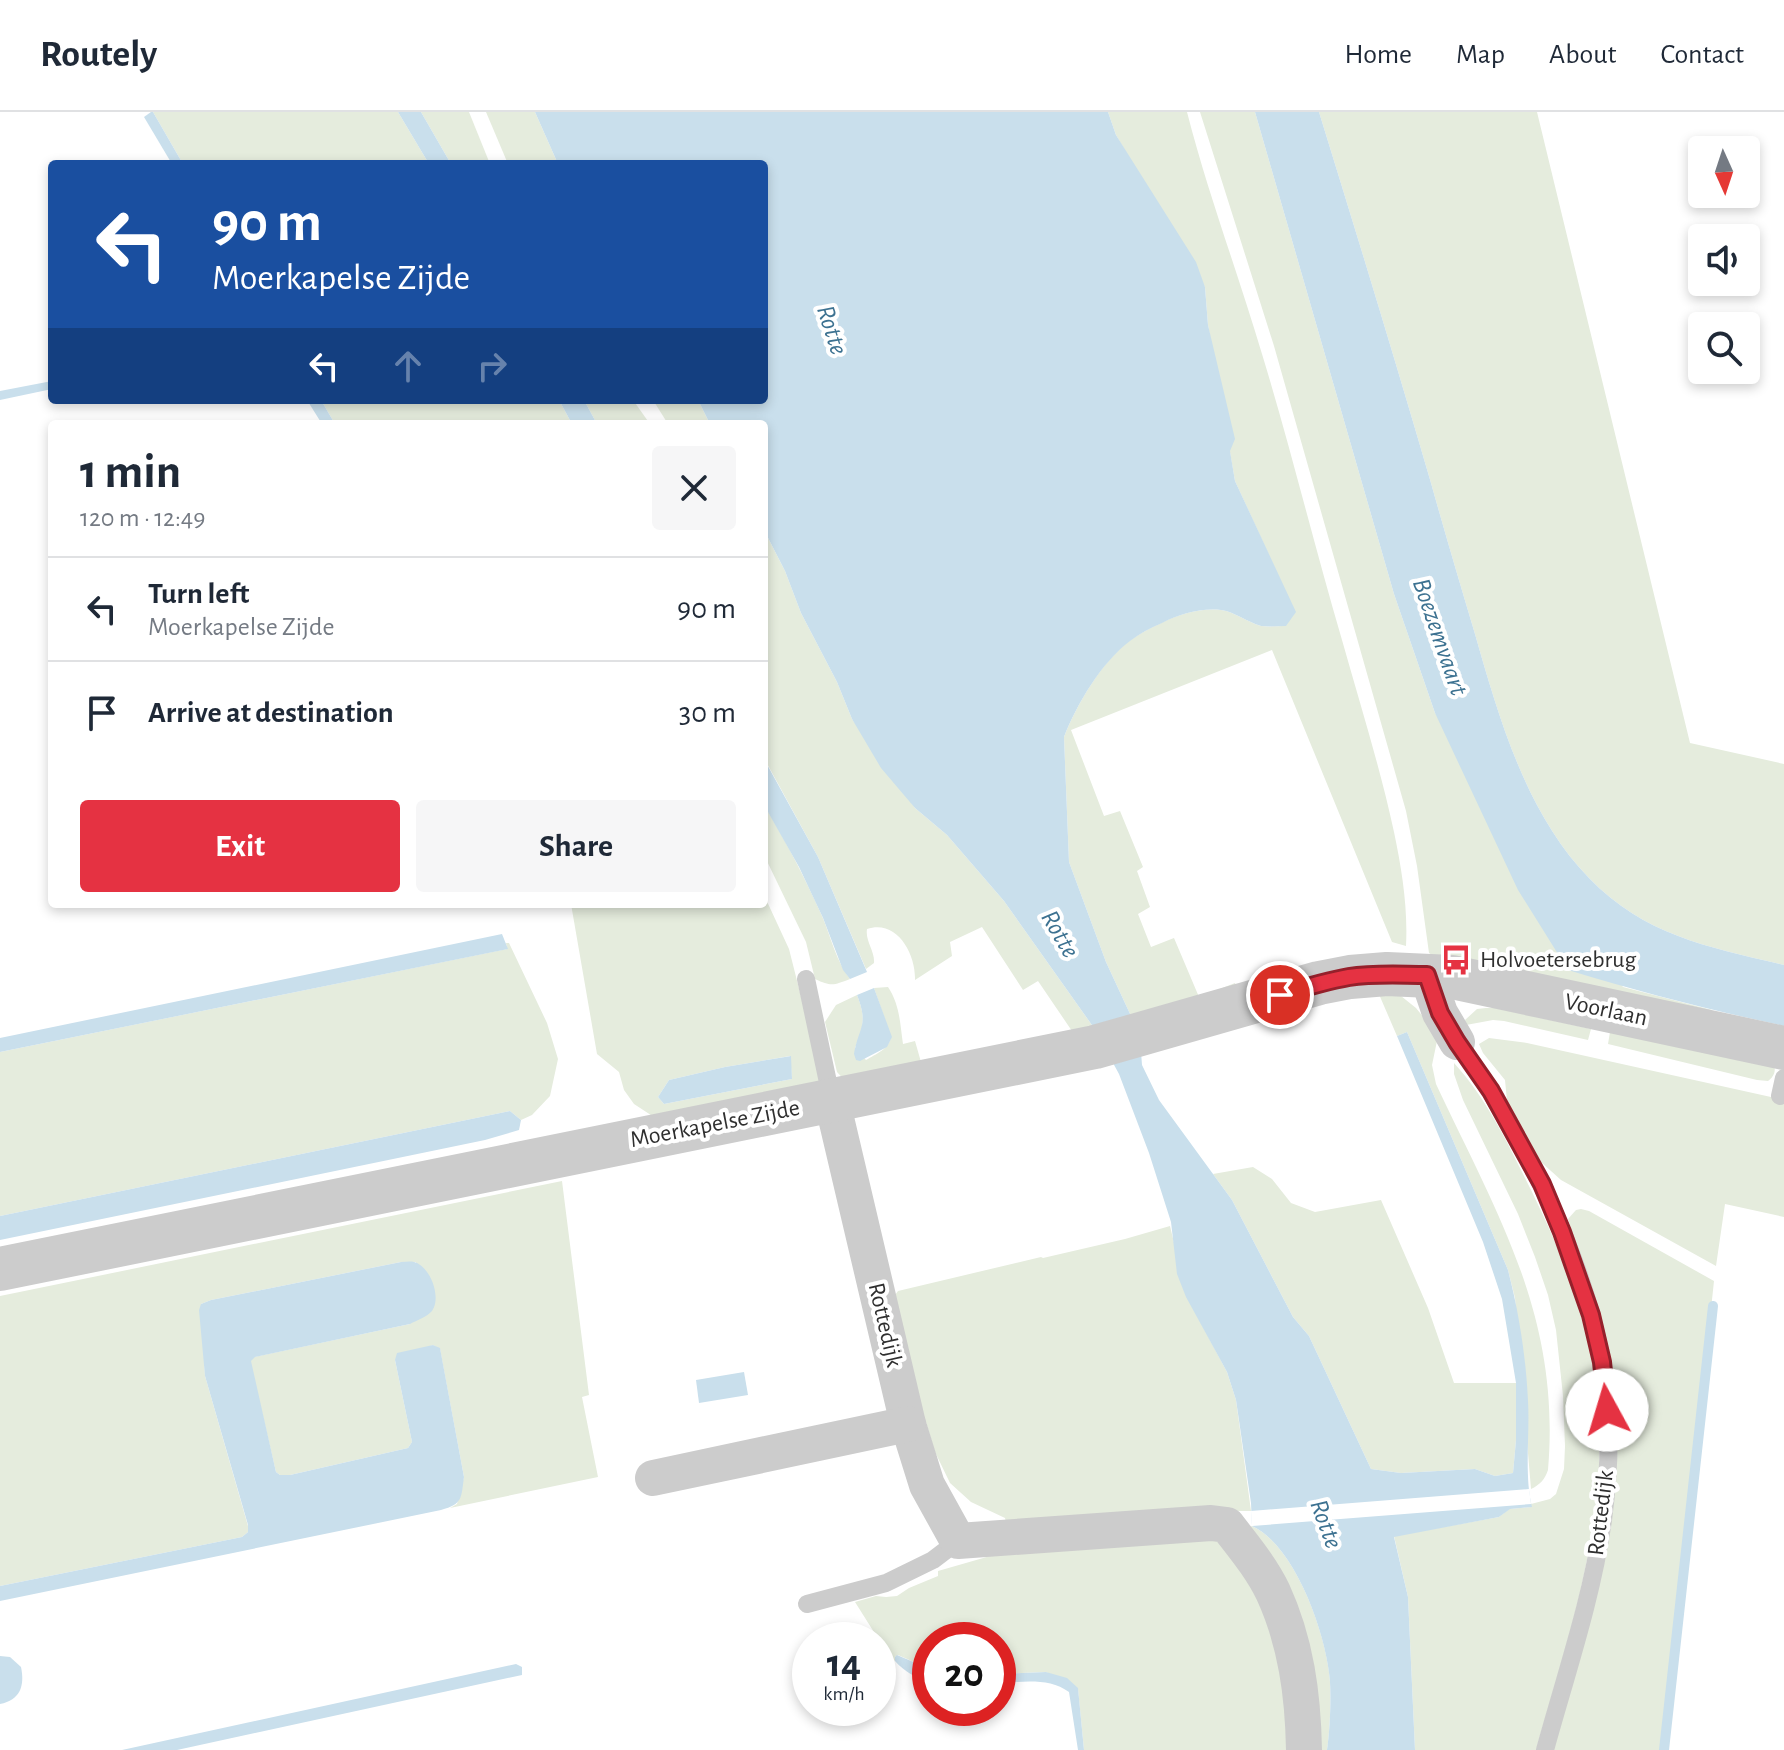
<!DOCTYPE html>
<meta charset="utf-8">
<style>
:root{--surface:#fff;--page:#f6f6f7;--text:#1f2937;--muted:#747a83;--line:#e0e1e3;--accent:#e53242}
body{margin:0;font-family:"Alegreya Sans",sans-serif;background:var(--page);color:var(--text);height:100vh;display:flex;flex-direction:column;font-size:30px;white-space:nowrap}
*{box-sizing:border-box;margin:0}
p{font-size:26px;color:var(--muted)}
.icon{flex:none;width:44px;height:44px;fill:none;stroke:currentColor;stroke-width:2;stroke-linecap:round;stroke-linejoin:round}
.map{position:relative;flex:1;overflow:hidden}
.side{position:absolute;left:48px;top:308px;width:720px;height:488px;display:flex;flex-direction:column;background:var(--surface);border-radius:8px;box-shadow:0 4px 12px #0003}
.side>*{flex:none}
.banner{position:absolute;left:48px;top:48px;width:720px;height:244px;border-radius:8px;box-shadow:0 4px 12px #0003;background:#1a4fa0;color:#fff;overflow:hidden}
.needle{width:52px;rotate:177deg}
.controls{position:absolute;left:1688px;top:24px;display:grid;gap:16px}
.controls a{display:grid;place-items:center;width:72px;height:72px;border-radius:8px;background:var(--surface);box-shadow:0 4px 12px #0003;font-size:40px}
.speed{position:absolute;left:792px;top:1510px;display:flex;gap:16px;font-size:40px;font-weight:700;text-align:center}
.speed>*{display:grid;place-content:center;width:104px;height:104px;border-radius:50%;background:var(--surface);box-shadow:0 4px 12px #0003;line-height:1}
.speed small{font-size:20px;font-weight:400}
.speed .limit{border:12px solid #d22;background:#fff;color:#111}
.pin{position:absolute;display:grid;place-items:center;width:68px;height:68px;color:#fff;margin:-34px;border:4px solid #fff;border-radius:50%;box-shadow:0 2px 8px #0007}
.me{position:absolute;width:88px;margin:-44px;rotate:354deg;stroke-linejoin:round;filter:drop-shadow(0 0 6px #0008)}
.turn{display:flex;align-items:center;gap:28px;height:168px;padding:0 32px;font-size:36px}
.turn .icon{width:104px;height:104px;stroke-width:2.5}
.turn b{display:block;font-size:56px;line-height:68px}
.lanes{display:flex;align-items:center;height:76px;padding:0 32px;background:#0003;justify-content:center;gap:40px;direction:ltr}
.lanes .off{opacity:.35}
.round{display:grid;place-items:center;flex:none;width:84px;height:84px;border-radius:8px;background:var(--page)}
.headline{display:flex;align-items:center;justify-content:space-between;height:136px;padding:0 32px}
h1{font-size:48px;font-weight:700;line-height:60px}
.action{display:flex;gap:16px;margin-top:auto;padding:16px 32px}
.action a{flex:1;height:92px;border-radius:8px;background:var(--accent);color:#fff;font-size:32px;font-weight:700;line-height:92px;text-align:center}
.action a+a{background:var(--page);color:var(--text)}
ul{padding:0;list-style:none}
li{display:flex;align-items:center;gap:24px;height:104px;padding:0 32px;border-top:2px solid var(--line)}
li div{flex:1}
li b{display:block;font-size:30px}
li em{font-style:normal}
header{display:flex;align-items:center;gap:48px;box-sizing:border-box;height:112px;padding:0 40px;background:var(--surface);border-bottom:2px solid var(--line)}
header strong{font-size:38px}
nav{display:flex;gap:44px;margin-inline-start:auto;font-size:28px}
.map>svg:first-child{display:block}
</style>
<header>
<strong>Routely</strong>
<nav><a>Home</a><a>Map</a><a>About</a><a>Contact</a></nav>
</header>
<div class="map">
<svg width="1784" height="1638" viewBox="0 0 1784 1638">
<rect width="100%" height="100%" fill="#fff"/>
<g fill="#e5ecdd" fill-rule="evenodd">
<polygon points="153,0 398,0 429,52 183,52"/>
<polygon points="421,0 469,0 490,52 451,52"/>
<polygon points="486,0 535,0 558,52 508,52"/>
<path d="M1108,0H1187C1208,82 1238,161 1262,242C1291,337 1314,433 1342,528C1360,592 1380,655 1394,720C1402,758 1408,796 1406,834L1392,830L1272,538L1071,618L1104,704L1120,699L1143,755L1137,759L1150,795L1138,802L1151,835L1174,826L1199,885L1235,871L1239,881L1131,904L1106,850L1069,750L1064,625C1077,592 1101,551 1129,529C1139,522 1150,516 1161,511C1180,502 1200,496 1221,498C1235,500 1247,510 1261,514C1268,515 1278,514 1285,514L1295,500L1235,369L1208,213L1205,175L1116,23Z"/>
<polygon points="1200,0 1255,0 1394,482 1435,601 1623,875 1712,898 1702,904 1441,848 1429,841 1417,754 1406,699 1274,234"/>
<path d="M1319,0H1537L1690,631L1784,652V853C1709,835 1645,824 1589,766C1526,701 1499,606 1475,522C1460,472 1445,421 1431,371C1395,247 1357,123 1319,0Z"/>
<polygon points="321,288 559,288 572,312 335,312"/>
<polygon points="584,288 633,288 650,312 597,312"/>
<polygon points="653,288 698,288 710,312 668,312"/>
<path d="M764,418L785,459L801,501L837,570L852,607L915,696L947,723L1004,789L1094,916L1074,922L1038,869L1023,878L982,815L950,830L952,844L915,868C916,842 897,807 867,817C865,829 875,839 874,851L866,857L818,745L764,646Z"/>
<path d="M764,693C786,729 805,766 822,804C831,825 836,849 850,867C834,873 832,875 815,867L806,830L764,743Z"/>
<path d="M764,783L789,837L816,944L821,977L660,1009L634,992L624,978L619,960L597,942L571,792H764ZM790,944L792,967L664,992L658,985L669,968L725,955Z"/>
<polygon points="506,831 509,831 547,911 558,947 550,984 532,1003 521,1008 510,999 0,1104 0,940 507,837"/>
<path d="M888,875C900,893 900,912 903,932L915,929L925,964L851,975L837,960L825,910L836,893L857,883C866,906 864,914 855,936L866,948C876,942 889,937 891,925L874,876Z"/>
<path d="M1378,880H1396L1416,896L1433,917L1437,929L1432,953L1436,972C1498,1104 1561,1205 1548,1358C1545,1367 1540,1373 1531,1377L1515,1186L1508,1158L1407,920L1397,924Z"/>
<polygon points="1486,896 1496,896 1591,917 1588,928 1504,909 1493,908 1466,913 1465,908 1477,897"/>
<path d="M1610,920L1774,953C1776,960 1774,964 1768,969L1757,968L1608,932Z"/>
<polygon points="1489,926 1527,931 1784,988 1784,1105 1725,1092 1716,1154 1561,1068 1541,1050 1507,989 1505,968 1483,941 1479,932"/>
<path d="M1454,951C1488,988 1510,1036 1532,1080C1557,1131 1579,1184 1592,1239C1594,1251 1595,1263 1596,1275C1612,1400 1570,1520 1536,1638H1415L1408,1485L1394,1424L1499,1405L1509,1397L1531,1395V1392L1550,1387L1556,1382L1564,1357L1565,1334L1563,1284L1556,1218L1548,1183L1535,1145L1518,1102L1463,988L1454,962Z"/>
<polygon points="1253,1055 1272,1067 1291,1091 1315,1100 1381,1088 1428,1196 1454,1271 1516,1271 1516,1328 1513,1361 1495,1364 1475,1357 1401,1361 1371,1357 1309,1224 1293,1205 1232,1088 1213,1062"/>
<polygon points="562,1069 589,1283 582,1285 598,1365 450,1396 457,1392 464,1365 440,1237 433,1233 395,1248 412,1330 408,1336 290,1363 280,1363 276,1360 250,1249 254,1245 410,1212 416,1150 401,1150 211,1188 201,1192 205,1264 248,1414 248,1420 242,1425 0,1474 0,1184"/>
<polygon points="1581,1097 1589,1099 1714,1169 1664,1638 1551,1638 1609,1415 1598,1199 1568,1107 1576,1098"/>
<polygon points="1170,1114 1187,1185 1227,1260 1236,1288 1251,1399 1214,1399 1007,1415 1005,1406 971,1390 950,1371 935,1340 890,1190 898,1179 1041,1145 1043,1146 1125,1127"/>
<path d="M1252,1414C1296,1434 1327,1525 1330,1570C1331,1591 1330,1617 1327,1638H1309L1248,1416Z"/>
<polygon points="1217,1426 1269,1492 1295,1638 1084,1638 1078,1577 1046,1560 998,1562 998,1528 930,1528 930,1557 898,1543 895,1545 895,1549 889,1544 855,1490 876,1484 886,1485 897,1484 909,1476 938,1464 938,1459 1028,1433"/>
</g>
<g fill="#c9dfec">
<polygon points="151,0 153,0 183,52 172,52 144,5"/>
<polygon points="398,0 421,0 451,52 429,52"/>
<path d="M535,0H1108L1116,23L1196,150L1205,175L1208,213L1235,327L1230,339L1235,369L1296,500L1286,514C1278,514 1269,515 1261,514C1247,510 1235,500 1221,498C1200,496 1180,502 1162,511C1150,516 1139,522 1130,529C1101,551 1077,592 1064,625L1069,750L1106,850L1131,904L1141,940L1142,953L1159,988L1232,1088L1293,1205L1309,1224L1371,1357L1401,1361L1475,1357L1495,1364L1513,1361L1516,1328V1271L1502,1187L1483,1130L1397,924L1407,920L1508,1158C1519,1201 1526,1245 1528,1289C1530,1322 1524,1363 1532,1395L1510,1397L1499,1405L1394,1425L1408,1485L1415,1638H1327C1330,1617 1331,1591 1330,1570C1327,1525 1296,1434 1252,1414L1251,1391L1236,1288L1227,1260L1186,1185L1177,1162L1171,1110L1149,1041L1119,962L1094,916L1004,789L947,723L915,696L881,656L852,607L837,570L801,501L785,459L764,418V312H710L698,288H764V52H558Z"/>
<path d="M1255,0H1319C1357,123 1395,247 1431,371C1445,421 1460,472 1475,522C1499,606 1526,701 1589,766C1645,824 1709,835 1784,853V914C1711,898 1639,880 1568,858L1518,778L1435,601L1394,482Z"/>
<polygon points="52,269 52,277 0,288 0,279"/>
<polygon points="307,288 321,288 335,312 322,312"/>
<polygon points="559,288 584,288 597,312 572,312"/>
<polygon points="764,647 818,745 867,860 850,867 843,858 823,806 799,755 764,693"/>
<polygon points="502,822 508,837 0,940 0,926"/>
<path d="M874,876L892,925L887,935L860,949L856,948L854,942C859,914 869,914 857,883Z"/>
<polygon points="791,944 792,967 664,992 658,985 669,968 725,955"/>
<polygon points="510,999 521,1008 519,1018 485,1028 0,1128 0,1104"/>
<path d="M401,1150C405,1150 410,1149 414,1150C430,1154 442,1185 432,1199C427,1205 417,1208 410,1212L255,1245L251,1249L276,1360L280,1363H290L408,1336L412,1330L395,1248L397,1241L433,1233L440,1236L464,1365C461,1386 463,1392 441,1398L0,1489V1474L242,1425L248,1420V1413L205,1264L199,1198L201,1192L211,1188Z"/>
<polygon points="744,1260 748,1283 699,1291 696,1268"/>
<path d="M897,1543L930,1557V1569C915,1566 905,1560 895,1549V1545Z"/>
<path d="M0,1544L10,1545L21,1555C25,1574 20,1588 0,1592Z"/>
<polygon points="516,1552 522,1555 522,1563 177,1638 122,1638"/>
<path d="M1046,1560L1067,1566L1078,1576L1084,1638H1078L1069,1580C1049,1565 1022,1570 998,1571V1562Z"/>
</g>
<polygon fill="#fff" points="1529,1377 1531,1392 1252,1414 1251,1399"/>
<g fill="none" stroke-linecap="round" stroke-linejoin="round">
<polyline stroke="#c9dfec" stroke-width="10" points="1664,1638 1713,1194"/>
<g stroke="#ccc" stroke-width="18">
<polyline points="806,867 832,989"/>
<path d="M1457,930C1479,959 1497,991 1515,1023C1554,1093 1588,1170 1602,1250C1611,1301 1610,1356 1603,1408C1592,1486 1566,1562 1545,1638"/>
<polyline points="1780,984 1784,966"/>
<polyline points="807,1492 886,1471 933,1448 958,1429"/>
</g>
<g stroke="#ccc" stroke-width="36">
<polyline points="1427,863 1440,901 1457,930"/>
<path d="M832,989L908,1312L927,1373L958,1429L1211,1411L1227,1413C1243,1434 1261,1455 1273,1480C1296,1530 1303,1583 1304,1638"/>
<polyline points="653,1366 908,1312"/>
</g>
<polyline stroke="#ccc" stroke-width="44" points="0,1157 1095,935 1319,871 1350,865 1387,862 1452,865 1784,936"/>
</g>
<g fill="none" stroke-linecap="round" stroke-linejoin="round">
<g stroke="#95202b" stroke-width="20">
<path id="route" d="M1280,883C1303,876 1326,869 1349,865C1375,861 1401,863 1427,863L1440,901L1457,930L1491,979L1542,1072L1562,1120L1591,1203L1602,1250L1607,1298"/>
</g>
<use href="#route" stroke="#e53242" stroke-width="14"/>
</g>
<defs>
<g id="bus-bare" transform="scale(2.4)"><path d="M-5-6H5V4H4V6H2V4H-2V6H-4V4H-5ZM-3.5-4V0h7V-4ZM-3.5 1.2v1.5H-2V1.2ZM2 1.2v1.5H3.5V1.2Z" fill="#e53242" stroke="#fff" stroke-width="2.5" paint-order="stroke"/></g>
</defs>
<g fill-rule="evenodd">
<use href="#bus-bare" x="1456" y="848"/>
</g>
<g text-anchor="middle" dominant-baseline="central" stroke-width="8" stroke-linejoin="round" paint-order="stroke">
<g font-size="24" fill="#2f2f2f" stroke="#fff" text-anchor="start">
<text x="1480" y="848">Holvoetersebrug</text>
</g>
<g font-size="24" fill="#2f2f2f" stroke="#fff">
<text transform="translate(1606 898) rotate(12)">Voorlaan</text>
<text transform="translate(715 1012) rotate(-11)">Moerkapelse Zijde</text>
<text transform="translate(885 1213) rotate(77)">Rottedijk</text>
<text transform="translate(1601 1401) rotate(-83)">Rottedijk</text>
</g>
<g font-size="26" font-style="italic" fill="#3d7291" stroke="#fff">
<text transform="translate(832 218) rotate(72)">Rotte</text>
<text transform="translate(1440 525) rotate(71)">Boezemvaart</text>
<text transform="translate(1060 822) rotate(60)">Rotte</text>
<text transform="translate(1326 1412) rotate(70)">Rotte</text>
</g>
</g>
</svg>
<div class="controls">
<a><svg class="needle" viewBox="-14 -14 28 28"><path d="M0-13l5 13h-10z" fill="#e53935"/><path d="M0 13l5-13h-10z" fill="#747a83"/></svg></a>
<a><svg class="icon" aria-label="sound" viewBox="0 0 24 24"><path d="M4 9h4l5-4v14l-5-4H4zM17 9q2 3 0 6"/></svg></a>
<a><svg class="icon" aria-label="search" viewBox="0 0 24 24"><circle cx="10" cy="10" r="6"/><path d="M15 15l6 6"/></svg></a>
</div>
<div class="speed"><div>14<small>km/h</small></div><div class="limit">20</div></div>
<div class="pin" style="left:1280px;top:883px;background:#d93025"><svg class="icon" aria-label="arrive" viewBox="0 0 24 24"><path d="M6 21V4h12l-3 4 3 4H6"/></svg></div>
<svg class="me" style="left:1607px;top:1298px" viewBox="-20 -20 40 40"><circle r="19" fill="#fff"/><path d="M0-13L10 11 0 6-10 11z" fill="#e53242"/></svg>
<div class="banner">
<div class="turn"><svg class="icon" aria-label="left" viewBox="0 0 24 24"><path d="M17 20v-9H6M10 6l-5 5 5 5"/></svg><div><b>90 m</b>Moerkapelse Zijde</div></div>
<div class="lanes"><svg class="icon" aria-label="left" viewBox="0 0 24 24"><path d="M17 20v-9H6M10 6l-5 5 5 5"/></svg><svg class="icon off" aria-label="ahead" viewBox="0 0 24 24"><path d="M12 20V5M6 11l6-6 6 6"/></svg><svg class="icon off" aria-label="right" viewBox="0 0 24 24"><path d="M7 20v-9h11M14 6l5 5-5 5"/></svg></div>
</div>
<section class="side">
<div class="headline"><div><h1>1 min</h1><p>120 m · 12:49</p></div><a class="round"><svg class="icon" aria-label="close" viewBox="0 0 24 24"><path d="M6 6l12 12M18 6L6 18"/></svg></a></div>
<ul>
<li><svg class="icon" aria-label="left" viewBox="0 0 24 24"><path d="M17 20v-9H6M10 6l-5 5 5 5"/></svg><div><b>Turn left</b><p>Moerkapelse Zijde</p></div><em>90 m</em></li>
<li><svg class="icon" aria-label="arrive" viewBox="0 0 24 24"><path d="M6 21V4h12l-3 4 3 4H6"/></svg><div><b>Arrive at destination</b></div><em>30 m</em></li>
</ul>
<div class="action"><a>Exit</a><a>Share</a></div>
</section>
</div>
